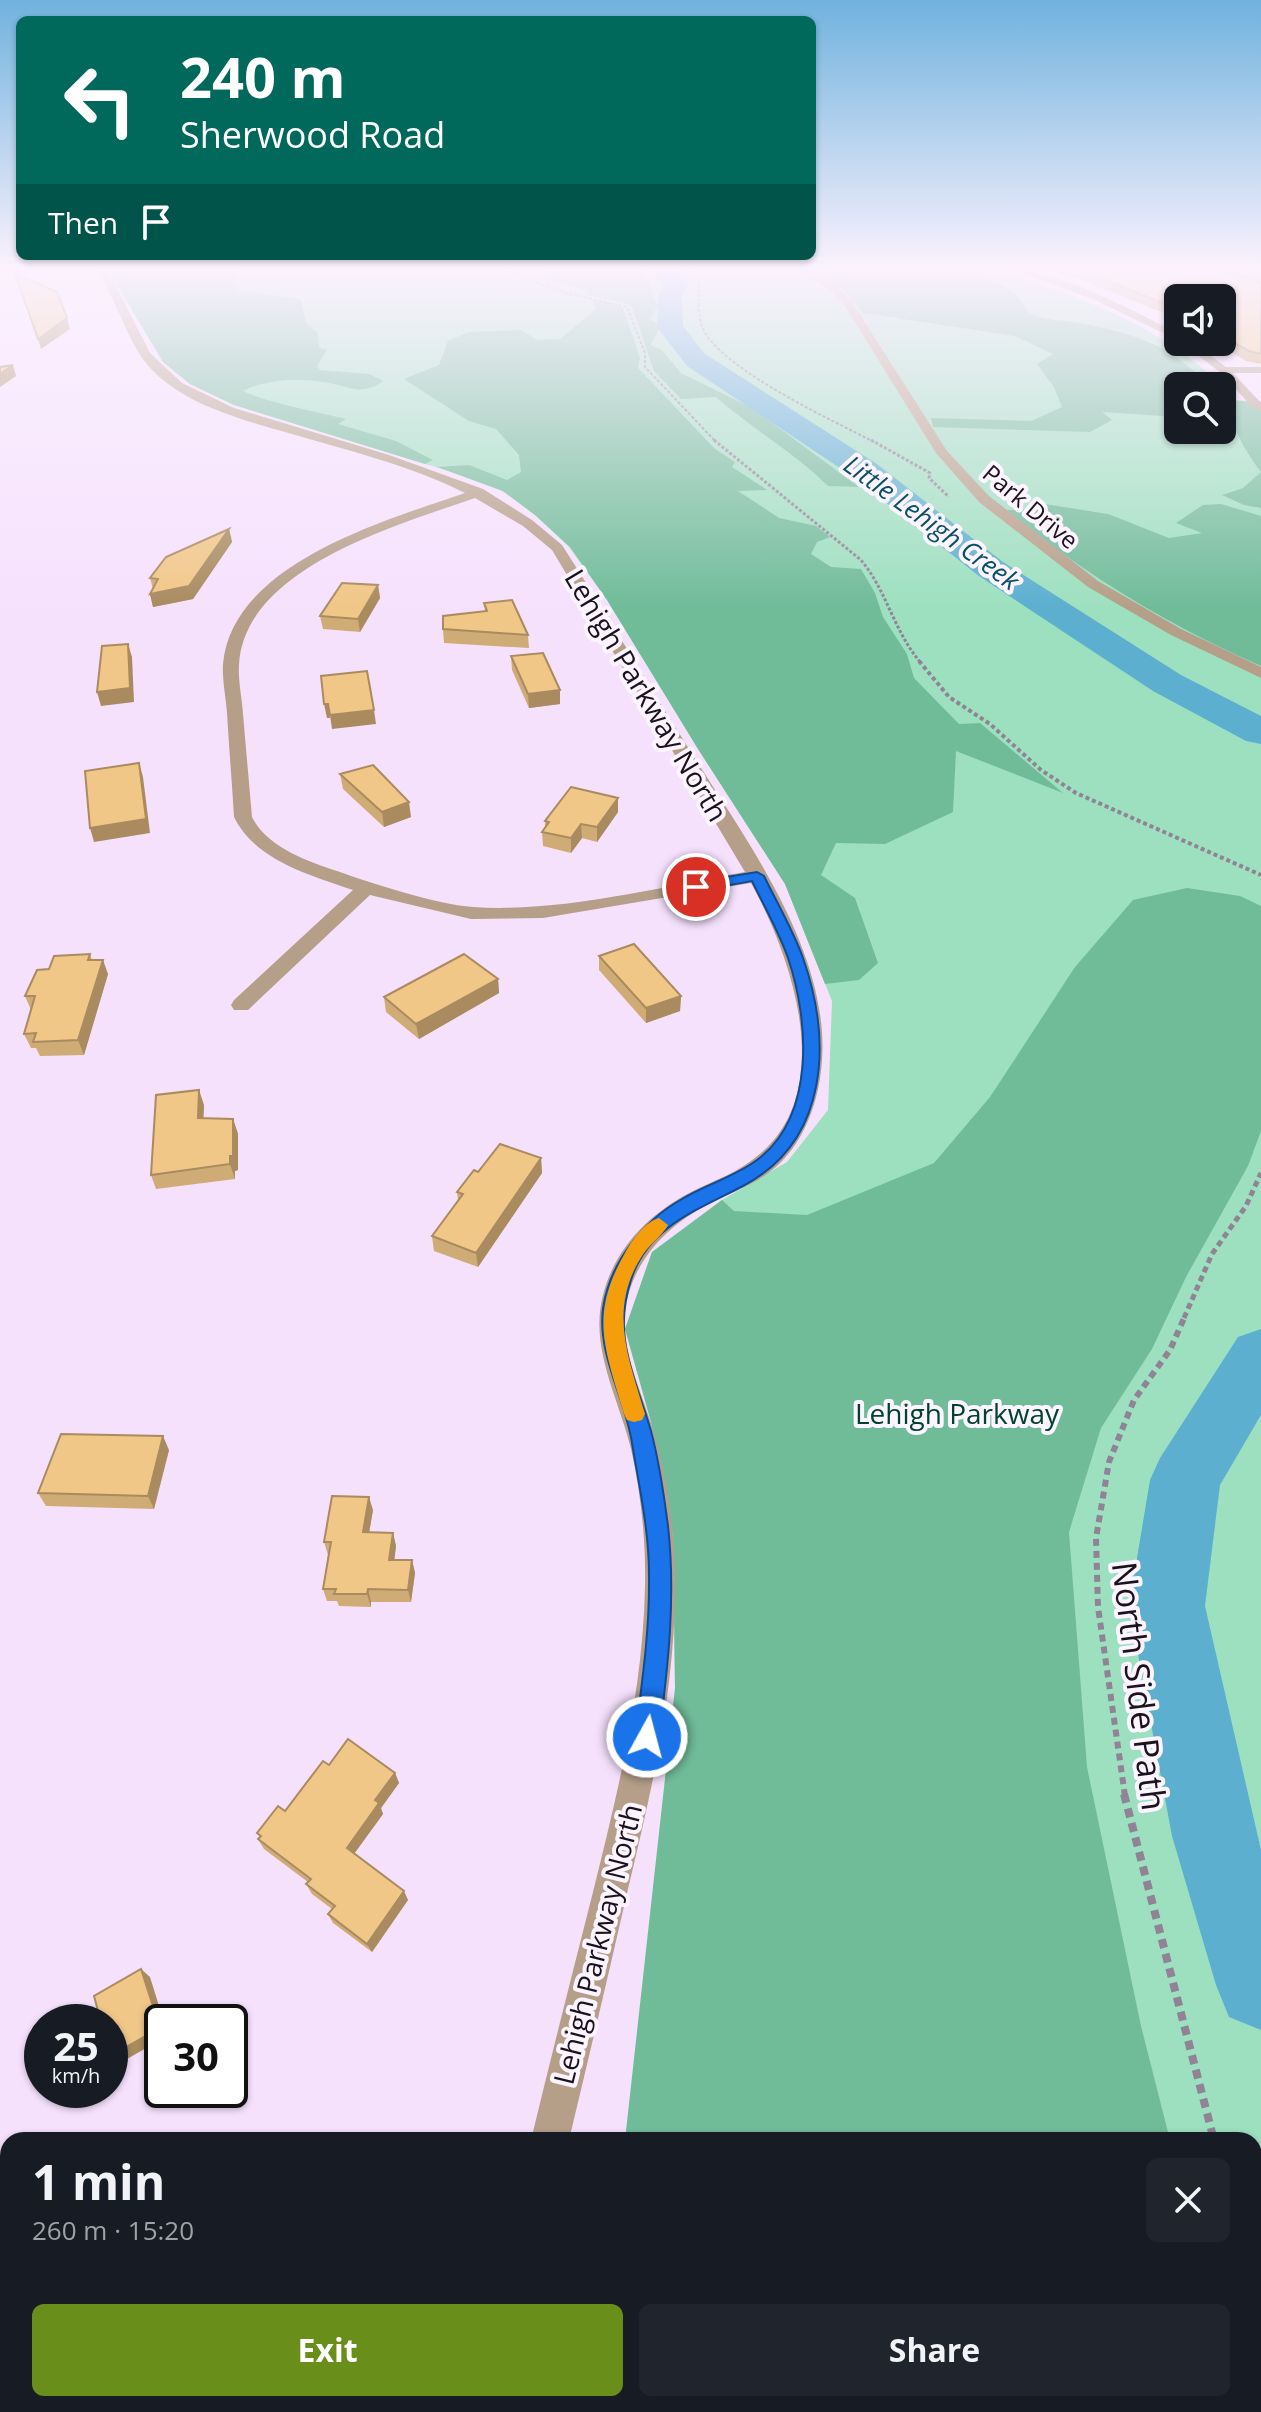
<!DOCTYPE html>
<meta charset="utf-8">
<style>
:root{--surface:#171b24;--page:#20242c;--text:#f1f3f6;--muted:#9ea1a6;--accent:#698e19}
body{margin:0;font-family:"Open Sans",sans-serif;background:var(--page);color:var(--text);height:100vh;display:flex;flex-direction:column;font-size:30px;white-space:nowrap}
*{box-sizing:border-box;margin:0}
p{font-size:26px;color:var(--muted)}
.icon{flex:none;width:44px;height:44px;fill:none;stroke:currentColor;stroke-width:2;stroke-linecap:round;stroke-linejoin:round}
.map{position:relative;flex:1;overflow:hidden}
.sheet{position:absolute;left:0px;top:2132px;width:1262px;height:280px;display:flex;flex-direction:column;background:var(--surface);border-radius:24px 24px 0 0;box-shadow:0 2px 6px #0004}
.sheet>*{flex:none}
.guide{position:absolute;left:16px;top:16px;width:800px;height:244px;border-radius:12px;box-shadow:0 2px 6px #0004;background:#00695c;color:#fff;overflow:hidden}
.tools{position:absolute;left:1164px;top:284px;display:grid;gap:16px}
.tools a{display:grid;place-items:center;width:72px;height:72px;border-radius:12px;background:var(--surface);box-shadow:0 2px 6px #0004;font-size:40px}
.speed{position:absolute;left:24px;top:2004px;display:flex;gap:16px;font-size:40px;font-weight:700;text-align:center}
.speed>*{display:grid;place-content:center;width:104px;height:104px;border-radius:50%;background:var(--surface);box-shadow:0 2px 6px #0004;line-height:1}
.speed small{font-size:20px;font-weight:400}
.speed .limit{border:4px solid #111;border-radius:12px;background:#fff;color:#111}
.pin{position:absolute;display:grid;place-items:center;width:68px;height:68px;color:#fff;margin:-34px;border:4px solid #fff;border-radius:50%;box-shadow:0 2px 8px #0007}
.me{position:absolute;width:88px;margin:-44px;rotate:7deg;stroke-linejoin:round;filter:drop-shadow(0 0 6px #0008)}
.turn{display:flex;align-items:center;gap:28px;height:168px;padding:0 32px;font-size:36px}
.turn .icon{width:104px;height:104px;stroke-width:2.5}
.turn b{display:block;font-size:56px;line-height:68px}
.then{display:flex;align-items:center;height:76px;padding:0 32px;background:#0003;gap:16px;font-size:30px}
.round{display:grid;place-items:center;flex:none;width:84px;height:84px;border-radius:12px;background:var(--page)}
.headline{display:flex;align-items:center;justify-content:space-between;height:136px;padding:0 32px}
h1{font-size:48px;font-weight:700;line-height:60px}
.action{display:flex;gap:16px;margin-top:auto;padding:16px 32px}
.action a{flex:1;height:92px;border-radius:12px;background:var(--accent);color:#fff;font-size:32px;font-weight:700;line-height:92px;text-align:center}
.action a+a{background:var(--page);color:var(--text)}
.map>svg:first-child{display:block}
</style>
<div class="map">
<svg width="1261" height="2412" viewBox="0 0 1261 2412">
<rect width="100%" height="100%" fill="#f6e1fd"/>
<path fill="#9de0bf" d="M108,270H997C1078,296 1161,325 1222,386H1178V430H1222V386L1236,401L1261,440V2412H763L762,2404H1254V2140H730L675,1688L673,1537L651,1422L625,1329L652,1252L722,1200L787,1162L828,1110L832,1001L785,884L698,749L607,600L569,547L535,515L502,491L455,473L234,405L190,384L163,362Z"/>
<g fill="#70bc99">
<path d="M108,270H236L233,284L240,291L301,299L306,323L318,333L319,347L327,350L317,366L320,370L369,374L384,381C358,397 350,386 324,382C298,378 265,379 243,391C275,405 311,410 346,419L338,424L396,441L433,460L425,464L234,405L190,384L163,362Z"/>
<path d="M546,270H643L658,306L650,319L661,326L650,345L662,350L681,373L752,408L859,487L828,486C794,452 752,429 716,397L681,399L654,371L632,307L625,303L587,295L589,290L554,282Z"/>
<path d="M814,270H965C981,276 1003,282 1015,294C1023,302 1024,312 1036,316C1049,321 1065,320 1079,323C1137,334 1168,344 1210,386H1178V417L1102,412L1112,420L1090,432L933,427L931,418L1031,421L1062,407L1054,387L1037,364L1053,354L1015,336L863,313L844,291Z"/>
<polygon points="593,301 614,303 623,308 640,358 638,368 714,448 735,462 732,467 767,490 738,491 779,518 816,526 830,537 817,542 811,554 831,567 861,569 875,593 883,617 907,654 914,678 959,724 980,723 1063,793 956,751 953,812 885,844 836,843 821,875 855,898 878,963 859,980 825,984 785,884 698,749 607,600 570,547 535,515 503,491 437,467 469,465 507,480 521,472 519,455 496,429 469,421 404,379 439,365 448,341 469,332 520,330 538,340 560,339 596,309"/>
<path d="M1222,395L1231,400L1261,402V508L1244,505L1222,495L1243,488L1261,472C1248,454 1234,434 1232,411H1222Z"/>
<path d="M1032,502L1108,514L1169,538L1202,533L1176,523L1203,505L1221,504L1261,516V666C1195,637 1135,604 1076,563C1052,546 1028,531 1007,510H1032Z"/>
<polygon points="1187,888 1240,896 1261,906 1261,1131 1248,1166 1186,1277 1152,1349 1101,1428 1069,1532 1087,1767 1141,2026 1170,2140 625,2140 675,1688 673,1537 651,1422 625,1329 652,1252 722,1200 734,1211 807,1215 934,1163 990,1097 1075,967 1133,900"/>
<polygon points="616,2404 1238,2404 1240,2412 616,2412"/>
</g>
<g fill="none" stroke-linecap="round" stroke-linejoin="round">
<g fill="#5cafcf" fill-rule="evenodd">
<polygon points="652,270 675,270 688,286 682,297 683,326 705,354 877,464 1003,562 1181,675 1261,716 1261,744 1246,741 1153,691 979,576 855,478 687,366 657,327 658,297 664,286"/>
<polygon points="1261,1329 1261,1415 1220,1485 1205,1606 1261,1850 1261,2030 1229,2017 1216,1985 1172,1836 1129,1606 1150,1480 1160,1458 1238,1337"/>
</g>
<g stroke="#918396" stroke-width="2" stroke-dasharray="3 2" stroke-linecap="butt">
<polyline points="504,270 566,293 627,307 645,353 645,367 716,442"/>
<path d="M694,270L698,276C700,293 696,316 704,331C727,372 832,420 874,442"/>
</g>
<g stroke="#918396" stroke-width="3" stroke-dasharray="3 2" stroke-linecap="butt">
<path d="M714,440L861,560C887,591 894,632 921,663"/>
<polyline points="871,440 930,473 929,478 949,497"/>
</g>
<polyline stroke="#918396" stroke-width="4" stroke-dasharray="4 3" stroke-linecap="butt" points="919,661 949,697 990,724 1041,770 1076,793 1261,875"/>
<polyline stroke="#918396" stroke-width="5" stroke-dasharray="6 4" stroke-linecap="butt" points="1184,1318 1212,1254 1246,1206 1261,1173"/>
<polyline stroke="#918396" stroke-width="6" stroke-dasharray="7 5" stroke-linecap="butt" points="1125,1796 1098,1607 1096,1538 1109,1462 1134,1400 1170,1350 1185,1316"/>
<g stroke="#918396" stroke-width="8" stroke-dasharray="9 6" stroke-linecap="butt">
<polyline points="1124,1794 1214,2140"/>
<polyline points="1254,2300 1261,2327"/>
</g>
<g fill="#b59f88" fill-rule="evenodd">
<path d="M95,270H105L113,280L150,353L182,383L234,408L389,455L483,489L532,520L562,545C604,610 643,676 684,741C744,839 845,966 818,1089C812,1117 799,1146 777,1166C757,1184 731,1192 707,1205C665,1227 630,1264 625,1313C622,1355 643,1394 654,1433C667,1479 674,1526 675,1573C677,1681 653,1785 628,1889C609,1973 589,2056 569,2140H531C551,2057 572,1975 593,1892C618,1791 643,1691 645,1586C646,1540 641,1494 631,1449C619,1399 589,1348 603,1295C615,1247 652,1211 695,1190C716,1180 738,1172 756,1157C839,1093 792,957 751,883L543,918L471,919L370,895L248,1010H234L231,1005L234,1000L353,890C310,875 256,861 234,817C232,782 229,748 227,713C226,698 222,680 223,664C232,563 387,520 465,493C408,464 345,450 285,432C240,419 187,405 153,371C126,343 119,301 95,270ZM475,498L523,526L552,550L745,872C660,887 559,913 473,907C435,904 374,884 337,871C307,861 267,847 252,817C249,783 246,748 243,714C242,698 238,681 239,665C244,567 401,524 475,498Z"/>
<path d="M798,270C819,270 836,285 850,299L947,451L989,496L1098,581L1181,629L1261,667V678L1171,635L1088,587L979,502L936,453L843,303L829,289Z"/>
<path d="M1013,270C1061,270 1134,312 1178,333V340L1093,299Z"/>
<polygon points="1180,342 1192,342 1226,367 1261,367 1261,373 1233,373 1261,403 1261,411 1255,410 1220,372"/>
<polygon points="464,2404 506,2404 505,2412 461,2412"/>
</g>
</g>
<g fill="#cfab75">
<polygon points="1044,270 1226,270 1261,283 1261,364 1246,361 1214,342 1222,342 1222,298 1178,298 1178,320 1171,316 1079,279"/>
<polygon points="1228,270 1261,270 1261,283"/>
<polygon points="229,529 232,542 193,599 153,607 150,594 153,589 150,578"/>
<polygon points="378,585 380,598 360,632 323,629 320,616"/>
<polygon points="484,603 528,635 529,648 444,643 443,629 485,611"/>
<polygon points="511,656 560,704 529,708 512,670"/>
<polygon points="340,774 411,817 384,827 343,789"/>
<polygon points="618,798 618,812 597,842 582,838 571,853 543,846 542,832 545,828 545,821"/>
<polygon points="90,954 92,960 108,974 84,1055 40,1056 36,1048 31,1048 24,1034 31,1010 25,996 49,969"/>
<polygon points="599,956 681,996 680,1011 646,1023 599,970"/>
<polygon points="498,979 499,993 419,1039 386,1012 384,997"/>
<polygon points="204,1105 203,1118 233,1119 238,1134 238,1170 235,1171 235,1179 156,1189 151,1175"/>
<polygon points="541,1158 542,1173 478,1267 434,1251 432,1236 458,1200 457,1192 478,1172"/>
<polygon points="169,1450 154,1509 46,1506 38,1493"/>
<polygon points="373,1510 369,1532 393,1533 396,1546 394,1560 412,1560 415,1573 411,1602 371,1602 371,1607 339,1606 337,1601 327,1601 323,1589 328,1555 324,1542"/>
<polygon points="329,1765 395,1773 399,1783 381,1808 383,1814 354,1854 408,1900 372,1952 333,1923 328,1914 332,1909 312,1894 306,1884 308,1882 264,1849 258,1839 260,1837 257,1833 285,1811"/>
</g>
<g fill="#a98b5f">
<polygon points="67,318 70,329 41,349 38,339"/>
<polygon points="13,365 16,376 0,387 0,374"/>
<polygon points="229,529 232,542 193,599 153,607 150,594"/>
<polygon points="378,585 380,598 360,632 358,619"/>
<polygon points="128,644 132,657 134,702 101,706 97,692"/>
<polygon points="560,690 560,704 529,708 528,694"/>
<polygon points="324,704 328,704 330,718 327,718"/>
<polygon points="374,710 376,724 332,729 330,715"/>
<polygon points="139,763 143,777 150,833 94,842 90,828"/>
<polygon points="618,798 618,812 597,842 597,827"/>
<polygon points="409,802 411,817 384,827 382,812"/>
<polygon points="581,824 582,838 571,853 571,838"/>
<polygon points="103,960 108,974 84,1055 78,1040"/>
<polygon points="498,979 499,993 419,1039 416,1024"/>
<polygon points="681,996 680,1011 646,1023 646,1008"/>
<polygon points="199,1090 204,1105 203,1132 198,1118"/>
<polygon points="233,1119 238,1134 238,1170 235,1171 235,1179 230,1164"/>
<polygon points="541,1158 542,1173 478,1267 476,1253"/>
<polygon points="163,1436 169,1450 154,1509 148,1496"/>
<polygon points="369,1497 373,1510 367,1545 363,1532"/>
<polygon points="393,1533 396,1546 393,1572 389,1560"/>
<polygon points="412,1560 415,1573 411,1602 408,1590"/>
<polygon points="368,1589 371,1602 371,1607 367,1594"/>
<polygon points="395,1773 399,1783 381,1808 383,1814 351,1858 347,1848 375,1800"/>
<polygon points="404,1891 408,1900 372,1952 367,1944"/>
<polygon points="141,1969 150,1977 164,2022 162,2022 162,2039 120,2063 110,2056"/>
</g>
<g fill="#f1c788" stroke="#a98b5f" stroke-width="2">
<polygon points="1080,270 1225,270 1261,283 1261,354 1249,351 1222,335 1222,298 1178,298 1178,309"/>
<polygon points="15,273 57,292 67,318 38,339"/>
<polygon points="13,365 0,374 0,367"/>
<polygon points="229,529 189,586 150,594 158,579 150,578 166,557"/>
<polygon points="342,583 378,585 358,619 320,616"/>
<polygon points="512,600 528,635 443,629 443,616 487,611 484,603"/>
<polygon points="128,644 130,688 97,692 102,646"/>
<polygon points="543,653 560,690 528,694 511,656"/>
<polygon points="367,671 374,710 330,715 328,704 324,704 321,676"/>
<polygon points="139,763 146,819 90,828 85,771"/>
<polygon points="373,765 409,802 382,812 340,774"/>
<polygon points="571,787 618,798 597,827 581,824 571,838 542,832 549,822 545,821"/>
<polygon points="634,944 681,996 646,1008 599,956"/>
<polygon points="90,954 88,960 103,960 78,1040 33,1042 36,1033 24,1034 35,996 25,996 37,970 49,969 54,956"/>
<polygon points="464,954 498,979 416,1024 384,997"/>
<polygon points="199,1090 198,1118 233,1119 233,1156 230,1156 230,1164 151,1175 156,1095"/>
<polygon points="500,1144 541,1158 476,1253 432,1236 463,1194 457,1192 474,1170 478,1172"/>
<polygon points="61,1434 163,1436 148,1496 38,1493"/>
<polygon points="332,1496 369,1497 363,1532 393,1533 389,1560 412,1560 408,1590 368,1589 367,1594 334,1594 336,1589 323,1589 331,1542 324,1542"/>
<polygon points="348,1739 395,1773 375,1800 379,1803 347,1848 404,1891 367,1944 328,1914 335,1906 306,1884 311,1879 258,1839 261,1836 257,1833 278,1806 285,1811 323,1761 329,1765"/>
<polygon points="141,1969 160,2028 110,2056 110,2022 101,2022 94,1996"/>
</g>
<linearGradient id="sky" x2="0" y2="1"><stop stop-color="#70b2de"/><stop offset="0.44" stop-color="#fbf2fe"/><stop offset="1" stop-color="#fbf2fe" stop-opacity="0"/></linearGradient>
<rect width="1261" height="608" fill="url(#sky)"/>
<path fill="#1a73e8" stroke="#114b97" stroke-width="2" d="M757,872L764,876C777,903 793,930 803,958C832,1041 829,1141 743,1186C699,1209 647,1227 631,1280C612,1338 635,1376 651,1431C659,1461 664,1495 668,1526C676,1597 668,1667 659,1737L656,1745L647,1749L638,1745L635,1737C642,1683 650,1629 649,1574C649,1530 639,1486 632,1443C625,1397 597,1355 603,1308C610,1262 643,1221 682,1199C707,1184 734,1177 757,1160C816,1116 809,1020 788,958C779,932 764,906 752,881L696,891L689,887L696,882Z"/>
<path fill="#f59e0b" d="M659,1218L668,1225C662,1236 651,1243 644,1253C607,1307 628,1357 645,1414L642,1420L634,1422L627,1420L624,1414C605,1349 589,1316 625,1253C632,1240 645,1222 659,1218Z"/>
<g text-anchor="middle" dominant-baseline="central" stroke-width="8" stroke-linejoin="round" paint-order="stroke">
<g font-size="24" fill="#1a131c" stroke="#fcf4ff">
<text transform="translate(1031 506) rotate(40)">Park Drive</text>
</g>
<g font-size="26" font-style="italic" fill="#085167" stroke="#fcf4ff">
<text transform="translate(932 522) rotate(36)">Little Lehigh Creek</text>
</g>
<g font-size="28" fill="#1a131c" stroke="#fcf4ff">
<text transform="translate(647 695) rotate(59)">Lehigh Parkway North</text>
<text transform="translate(597 1944) rotate(-76)">Lehigh Parkway North</text>
</g>
<g font-size="28" fill="#00442d" stroke="#fcf4ff">
<text x="957" y="1413">Lehigh Parkway</text>
</g>
<g font-size="34" fill="#1a131c" stroke="#fcf4ff">
<text transform="translate(1140 1686) rotate(83)">North Side Path</text>
</g>
</g>
</svg>
<div class="tools">
<a><svg class="icon" aria-label="sound" viewBox="0 0 24 24"><path d="M4 9h4l5-4v14l-5-4H4zM17 9q2 3 0 6"/></svg></a>
<a><svg class="icon" aria-label="search" viewBox="0 0 24 24"><circle cx="10" cy="10" r="6"/><path d="M15 15l6 6"/></svg></a>
</div>
<div class="speed"><div>25<small>km/h</small></div><div class="limit">30</div></div>
<div class="pin" style="left:696px;top:887px;background:#d93025"><svg class="icon" aria-label="arrive" viewBox="0 0 24 24"><path d="M6 21V4h12l-3 4 3 4H6"/></svg></div>
<svg class="me" style="left:647px;top:1737px" viewBox="-20 -20 40 40"><circle r="17" fill="#1a73e8" stroke="#fff" stroke-width="3"/><path d="M0-11L8 9 0 5-8 9z" fill="#fff"/></svg>
<div class="guide">
<div class="turn"><svg class="icon" aria-label="left" viewBox="0 0 24 24"><path d="M17 20v-9H6M10 6l-5 5 5 5"/></svg><div><b>240 m</b>Sherwood Road</div></div>
<div class="then">Then<svg class="icon" aria-label="arrive" viewBox="0 0 24 24"><path d="M6 21V4h12l-3 4 3 4H6"/></svg></div>
</div>
<section class="sheet">
<div class="headline"><div><h1>1 min</h1><p>260 m · 15:20</p></div><a class="round"><svg class="icon" aria-label="close" viewBox="0 0 24 24"><path d="M6 6l12 12M18 6L6 18"/></svg></a></div>
<div class="action"><a>Exit</a><a>Share</a></div>
</section>
</div>
